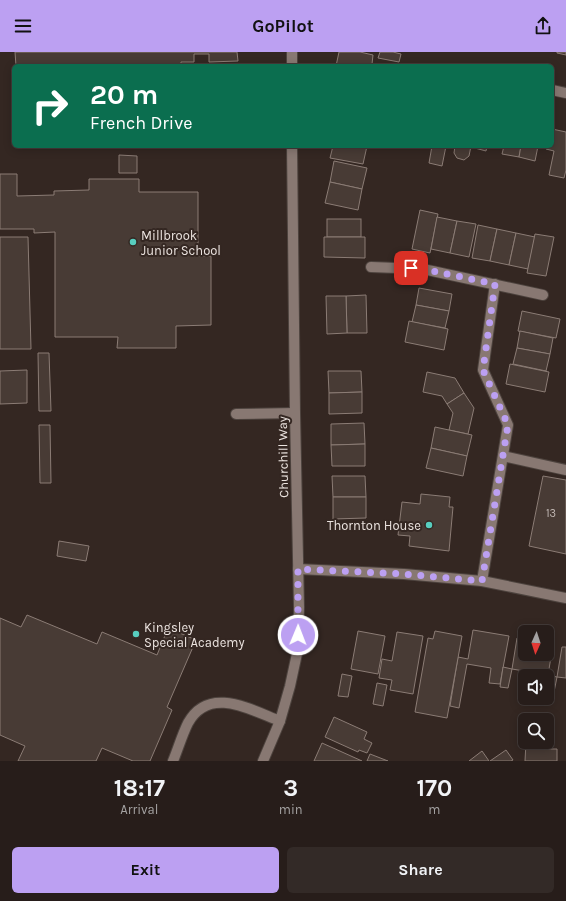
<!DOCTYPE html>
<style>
:root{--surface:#271d1a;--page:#332a27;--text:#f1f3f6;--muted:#a4a2a2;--line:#433b39;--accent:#bca0f2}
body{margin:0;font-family:Karla,sans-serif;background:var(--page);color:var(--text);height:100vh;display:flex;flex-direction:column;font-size:15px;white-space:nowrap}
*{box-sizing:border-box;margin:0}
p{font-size:13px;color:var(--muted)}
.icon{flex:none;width:22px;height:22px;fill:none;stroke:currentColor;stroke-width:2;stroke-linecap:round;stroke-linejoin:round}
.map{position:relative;height:709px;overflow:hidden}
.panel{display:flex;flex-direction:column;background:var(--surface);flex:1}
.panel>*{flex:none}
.top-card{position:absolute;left:12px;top:12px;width:542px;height:84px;border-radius:6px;box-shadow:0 2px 10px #0003,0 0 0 1px var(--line);background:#0b6e4f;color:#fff;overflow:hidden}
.needle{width:26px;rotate:183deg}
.controls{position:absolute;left:518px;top:573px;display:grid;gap:8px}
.controls a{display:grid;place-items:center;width:36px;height:36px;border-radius:6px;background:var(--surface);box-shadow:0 2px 10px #0003,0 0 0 1px var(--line);font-size:20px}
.pin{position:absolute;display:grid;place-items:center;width:34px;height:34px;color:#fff;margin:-17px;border-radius:8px;box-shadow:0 2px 6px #0006}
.me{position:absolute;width:44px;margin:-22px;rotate:1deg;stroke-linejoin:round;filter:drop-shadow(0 0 3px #0008)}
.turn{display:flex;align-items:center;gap:14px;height:84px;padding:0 12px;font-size:18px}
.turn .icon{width:52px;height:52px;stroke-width:2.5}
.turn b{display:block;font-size:28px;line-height:34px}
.eta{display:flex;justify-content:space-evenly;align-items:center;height:68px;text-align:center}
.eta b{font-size:24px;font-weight:700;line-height:28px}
.action{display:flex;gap:8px;margin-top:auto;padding:8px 12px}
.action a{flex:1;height:46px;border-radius:6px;background:var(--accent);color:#111;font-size:16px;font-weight:700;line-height:46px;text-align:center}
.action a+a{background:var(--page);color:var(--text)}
header{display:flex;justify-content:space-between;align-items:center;height:52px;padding:0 12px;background:var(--accent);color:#111;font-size:18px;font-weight:700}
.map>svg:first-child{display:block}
</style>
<header><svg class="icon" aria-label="menu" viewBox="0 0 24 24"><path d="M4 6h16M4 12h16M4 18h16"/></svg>GoPilot<svg class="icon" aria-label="share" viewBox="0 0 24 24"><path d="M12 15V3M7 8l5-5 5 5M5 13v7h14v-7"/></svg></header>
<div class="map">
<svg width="566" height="709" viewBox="0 0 566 709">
<rect width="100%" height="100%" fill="#342722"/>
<g fill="#483b35" stroke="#8b7c75">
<polygon points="15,0 237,0 238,9 209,10 209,2 194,2 194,10 181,10 181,14 16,14"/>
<polygon points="339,0 360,0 373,3 372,12 380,14 336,14"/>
<polygon points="380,0 393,0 401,2 399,10 378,6"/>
<polygon points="557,0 566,0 566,3 557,1"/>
<polygon points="552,77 566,80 566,118 564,126 549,123 554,99 546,97 547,94 552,94"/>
<polygon points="333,94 367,94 363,112 330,106"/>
<polygon points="432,94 446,94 442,114 429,111"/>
<polygon points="455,94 471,94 469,104 464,108 457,106 454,101"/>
<polygon points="471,94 487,94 486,99 471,95"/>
<polygon points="504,94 521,94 519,105 502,102"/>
<polygon points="521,94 538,94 535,109 519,105"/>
<polygon points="119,103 137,104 137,121 119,121"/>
<polygon points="334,109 367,116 362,137 330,130"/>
<polygon points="0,122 17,122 17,144 54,143 54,139 89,138 89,127 139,127 139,140 198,140 198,204 211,204 211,273 176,274 176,296 117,296 118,285 55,285 55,180 34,181 34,177 0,177"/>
<polygon points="330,130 362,137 358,158 325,151"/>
<polygon points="420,158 438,162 430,201 412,197"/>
<polygon points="437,165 457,169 450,201 431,197"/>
<rect x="327" y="167" width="34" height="18"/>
<polygon points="457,169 476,172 469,205 450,201"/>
<polygon points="478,173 497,177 490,209 472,206"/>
<polygon points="497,177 516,181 509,213 490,209"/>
<polygon points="516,181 535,185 528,217 509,213"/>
<polygon points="535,182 554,185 546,224 527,221"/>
<polygon points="0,185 28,185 31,297 0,297"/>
<polygon points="324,185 365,185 365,206 324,205"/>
<polygon points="419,236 452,242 449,259 416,253"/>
<polygon points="366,243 367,281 347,281 346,244"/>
<polygon points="326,244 346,244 347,281 327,282"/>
<polygon points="416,253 449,259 445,276 412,270"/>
<polygon points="522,259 560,267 556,286 518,279"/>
<polygon points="409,269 448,277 444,298 405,290"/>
<polygon points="520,279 553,286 550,302 517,296"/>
<polygon points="517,296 550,302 546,319 513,312"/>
<polygon points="38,301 49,301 51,359 39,359"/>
<polygon points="510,312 549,320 545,340 506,332"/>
<polygon points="27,318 27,351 0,352 0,319"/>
<polygon points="328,319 361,319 362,340 329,341"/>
<polygon points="427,320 455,326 464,341 447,352 442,344 423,340"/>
<polygon points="362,340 362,361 329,362 329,341"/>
<polygon points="464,341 474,356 468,382 449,378 453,361 447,352"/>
<polygon points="364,371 365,392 331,393 331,372"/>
<polygon points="39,373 50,373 51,431 40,431"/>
<polygon points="435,375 472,383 467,404 431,396"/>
<polygon points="365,392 365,414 332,414 331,393"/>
<polygon points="431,396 467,404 463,424 426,416"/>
<polygon points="332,424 365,424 366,445 333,445"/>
<polygon points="543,424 566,428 566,502 529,494"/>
<polygon points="421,442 450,445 449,455 453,455 449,499 409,494 410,484 398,483 402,450 420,452"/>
<polygon points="333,445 366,445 366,466 333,467"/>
<polygon points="59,489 89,494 86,509 57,504"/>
<polygon points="27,563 97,592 102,580 157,603 168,576 196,588 167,655 172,658 150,709 133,709 102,696 96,709 18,709 25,694 0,683 0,566 21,575"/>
<polygon points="473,578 509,584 500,632 489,631 491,616 467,612 459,656 450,654 458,605 468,607"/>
<polygon points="358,579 385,584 378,622 351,617"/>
<polygon points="435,579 462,584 447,666 415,660 428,586 433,587"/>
<polygon points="397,580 423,584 413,642 390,638 392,628 379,626 382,607 392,609"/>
<polygon points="517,586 525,588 525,602 547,602 547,591 553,593 548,623 512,617"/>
<polygon points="562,595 566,595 566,626 557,625"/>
<polygon points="503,615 512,617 508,636 500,635"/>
<polygon points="342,622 352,624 348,645 338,644"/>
<polygon points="548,623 557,625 553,645 547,644"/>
<polygon points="377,631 387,633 383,654 373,652"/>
<polygon points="334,665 367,680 364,687 372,691 367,701 359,698 358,700 325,685"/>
<polygon points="526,690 541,690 541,697 557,697 557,709 525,709"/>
<polygon points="322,691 362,709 314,709"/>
<polygon points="506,698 513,708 511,709 490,709"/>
<polygon points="482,699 489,709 469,709"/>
<polygon points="370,702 388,709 367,709"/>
</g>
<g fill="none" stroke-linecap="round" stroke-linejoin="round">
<g stroke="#4d433e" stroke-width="12">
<g id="service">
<polyline points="236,362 295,361"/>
<polyline points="503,404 566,418"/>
<path d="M173,709C178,697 182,683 188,671C209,633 251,658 280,669"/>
</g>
</g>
<g stroke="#4d433e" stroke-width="12">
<g id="minor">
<polyline points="292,0 292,14"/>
<polyline points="552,38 566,41"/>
<polyline points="371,215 423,217 543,243"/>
<polyline points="298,517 404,522 482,529 566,546"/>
<polyline points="482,529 508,373 483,318 495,232"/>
<polyline points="263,709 280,669 290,634 298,597 299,555 295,361 292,94"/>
</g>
</g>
<use href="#service" stroke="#887872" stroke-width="10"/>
<use href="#minor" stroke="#887872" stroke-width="10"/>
</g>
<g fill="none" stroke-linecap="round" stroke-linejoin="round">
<polyline stroke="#bca0f2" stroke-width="7" stroke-dasharray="0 12.6" points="298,583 298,517 404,522 482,529 508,373 483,318 495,232 423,217 411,216"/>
</g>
<g fill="#58cebf" stroke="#342722" stroke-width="1.5">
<circle cx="133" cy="190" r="4"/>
<circle cx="429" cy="473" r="4"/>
<circle cx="136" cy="582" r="4"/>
</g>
<g text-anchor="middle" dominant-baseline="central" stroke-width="4" stroke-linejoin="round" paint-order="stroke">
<g font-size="11" fill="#c2b9b4">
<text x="551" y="461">13</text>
</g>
<g font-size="13" fill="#ebe3df" stroke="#342722" text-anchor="start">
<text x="141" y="183">Millbrook<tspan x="141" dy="15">Junior School</tspan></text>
<text x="421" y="473" text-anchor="end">Thornton House</text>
<text x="144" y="575">Kingsley<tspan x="144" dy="15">Special Academy</tspan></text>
</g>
<g font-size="13" fill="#ebe3df" stroke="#342722">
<text transform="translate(283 405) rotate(-91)">Churchill Way</text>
</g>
</g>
</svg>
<div class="controls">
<a><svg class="needle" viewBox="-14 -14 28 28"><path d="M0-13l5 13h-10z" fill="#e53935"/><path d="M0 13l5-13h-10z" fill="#a4a2a2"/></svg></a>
<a><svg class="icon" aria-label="sound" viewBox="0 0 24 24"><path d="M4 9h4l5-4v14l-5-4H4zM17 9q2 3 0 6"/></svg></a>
<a><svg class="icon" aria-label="search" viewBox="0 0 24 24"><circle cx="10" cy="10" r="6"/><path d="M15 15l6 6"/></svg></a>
</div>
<div class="pin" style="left:411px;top:216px;background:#d93025"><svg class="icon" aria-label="arrive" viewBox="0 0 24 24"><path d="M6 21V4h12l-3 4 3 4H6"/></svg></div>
<svg class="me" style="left:298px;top:583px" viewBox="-20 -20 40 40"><circle r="17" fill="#bca0f2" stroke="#fff" stroke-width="3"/><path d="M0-11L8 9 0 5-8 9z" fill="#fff"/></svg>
<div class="top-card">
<div class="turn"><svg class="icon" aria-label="right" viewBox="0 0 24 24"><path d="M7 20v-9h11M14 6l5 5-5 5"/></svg><div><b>20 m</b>French Drive</div></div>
</div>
</div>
<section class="panel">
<div class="eta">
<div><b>18:17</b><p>Arrival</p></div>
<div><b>3</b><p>min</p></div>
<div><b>170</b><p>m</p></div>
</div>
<div class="action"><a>Exit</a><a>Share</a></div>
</section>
